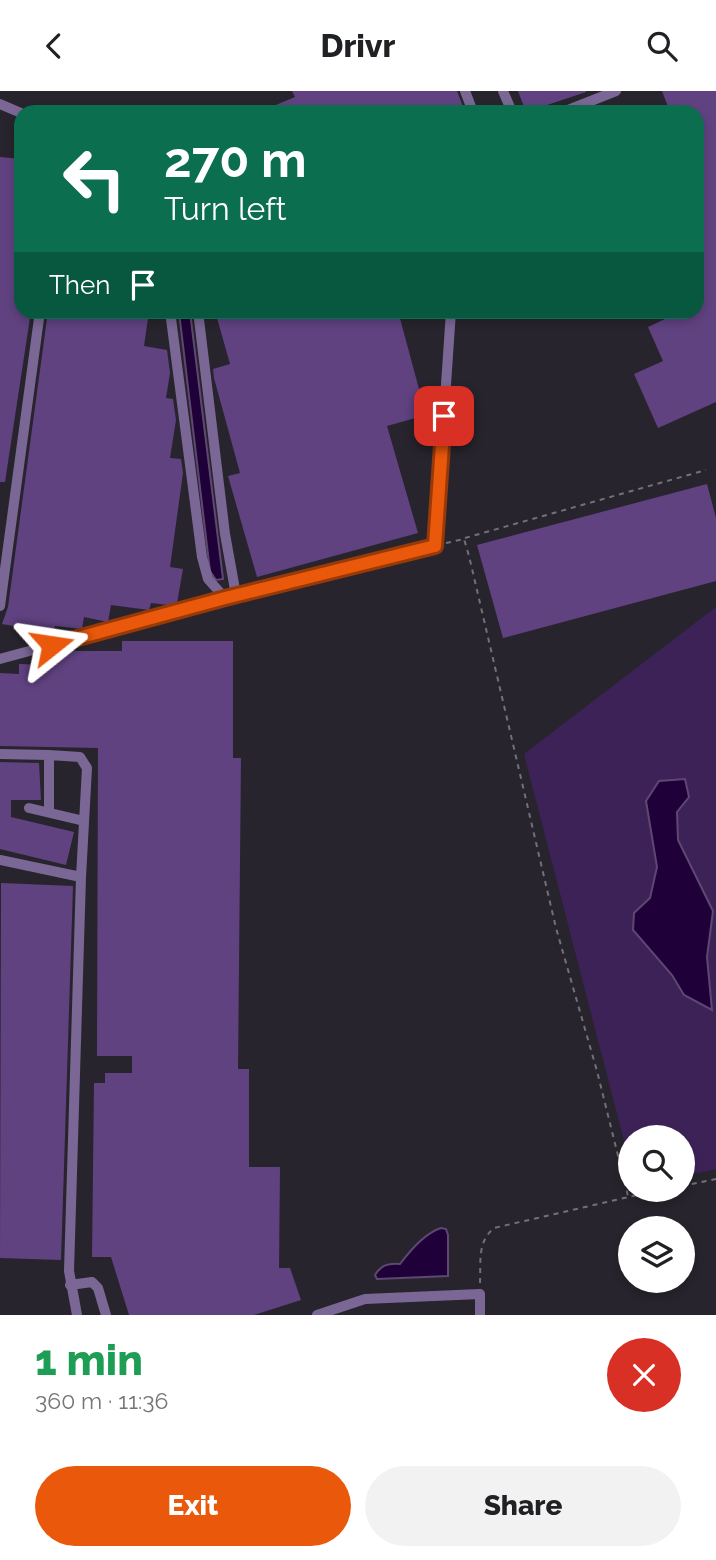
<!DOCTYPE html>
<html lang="en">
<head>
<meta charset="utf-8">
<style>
	:root { --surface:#fff; --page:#f2f2f2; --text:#202124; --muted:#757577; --accent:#ea580c }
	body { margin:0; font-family:Raleway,sans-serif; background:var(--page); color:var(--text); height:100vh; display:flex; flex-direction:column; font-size:26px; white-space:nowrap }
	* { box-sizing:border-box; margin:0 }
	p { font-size:23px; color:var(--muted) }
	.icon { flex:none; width:38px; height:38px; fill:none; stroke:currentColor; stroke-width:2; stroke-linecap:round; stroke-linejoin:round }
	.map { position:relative; height:1224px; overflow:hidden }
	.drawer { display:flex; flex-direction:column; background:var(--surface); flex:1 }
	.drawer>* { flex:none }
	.top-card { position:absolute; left:14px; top:14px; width:690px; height:214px; border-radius:21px; box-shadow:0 4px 10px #0003; background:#0b6e4f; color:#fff; overflow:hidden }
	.buttons { position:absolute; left:618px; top:1034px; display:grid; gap:14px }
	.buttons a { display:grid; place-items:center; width:77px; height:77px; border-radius:50%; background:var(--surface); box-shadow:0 4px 10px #0003; font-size:35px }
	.pin { position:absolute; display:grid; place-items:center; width:60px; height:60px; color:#fff; margin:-30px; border-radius:14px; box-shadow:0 4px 10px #0006 }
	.me { position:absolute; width:77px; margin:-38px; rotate:75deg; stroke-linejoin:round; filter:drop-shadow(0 0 5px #0008) }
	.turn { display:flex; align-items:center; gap:24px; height:147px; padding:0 35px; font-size:32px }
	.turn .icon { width:91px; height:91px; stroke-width:2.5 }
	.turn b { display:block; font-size:49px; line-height:60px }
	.then { display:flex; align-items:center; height:66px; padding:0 35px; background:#0003; gap:14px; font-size:26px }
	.round { display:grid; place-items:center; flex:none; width:74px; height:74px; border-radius:37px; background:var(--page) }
	.head { display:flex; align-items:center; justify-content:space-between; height:119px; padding:0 35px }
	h1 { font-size:42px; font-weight:800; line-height:52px; color:#1e9e55 }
	.action { display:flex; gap:14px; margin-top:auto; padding:14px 35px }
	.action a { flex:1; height:80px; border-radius:42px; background:var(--accent); color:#fff; font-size:28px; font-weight:800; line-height:80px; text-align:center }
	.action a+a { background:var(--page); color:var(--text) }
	header { display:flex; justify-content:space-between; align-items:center; height:91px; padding:0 35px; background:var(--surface); font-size:32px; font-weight:800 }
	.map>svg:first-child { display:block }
	.green { fill:#3d2258 }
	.water { fill:#200039; stroke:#5e4771; stroke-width:2 }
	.building { fill:#604281 }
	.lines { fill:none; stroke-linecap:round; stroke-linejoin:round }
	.path { stroke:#737078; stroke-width:2; stroke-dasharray:5 5; stroke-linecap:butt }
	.minor { stroke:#7b6795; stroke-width:10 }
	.route-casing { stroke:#983908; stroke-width:18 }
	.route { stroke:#ea580c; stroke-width:12 }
</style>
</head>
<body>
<header><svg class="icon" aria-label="back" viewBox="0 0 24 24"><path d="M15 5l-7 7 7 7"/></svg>Drivr<svg class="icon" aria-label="search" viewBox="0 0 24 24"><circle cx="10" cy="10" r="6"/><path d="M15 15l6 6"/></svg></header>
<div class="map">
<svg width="716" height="1224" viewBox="0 0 716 1224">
	<rect width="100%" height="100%" fill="#28242d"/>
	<path class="green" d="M 716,516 L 716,1078 L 683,1085 L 682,1046 L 630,1046 L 630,1073 L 524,663 Z"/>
	<path class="water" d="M 179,221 L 190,221 L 223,488 L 216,489 L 210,480 Z
		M 685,688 L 689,706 L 677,721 L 678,749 L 713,820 L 707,866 L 712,919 L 684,904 L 672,884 L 633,839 L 634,822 L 650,807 L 657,776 L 646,710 L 659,690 Z
		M 441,1137 L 446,1138 L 448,1144 L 448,1185 L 377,1188 L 375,1184 C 381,1174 388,1172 400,1173 C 409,1161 425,1142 441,1137 Z"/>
	<path class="building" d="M 292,0 L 457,0 L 465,21 L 259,21 L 295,6 Z
		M 518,0 L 586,0 L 586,1 L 526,21 Z
		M 662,0 L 716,0 L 716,311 L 658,337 L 634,283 L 663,270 L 648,236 L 682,220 L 696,220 L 696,21 L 670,21 Z
		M 0,66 L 21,68 L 21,220 L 31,220 L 5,391 L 0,391 Z
		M 48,220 L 149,220 L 144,255 L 167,259 L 170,282 L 166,307 L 173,308 L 176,329 L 170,367 L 181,368 L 183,382 L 170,476 L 183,478 L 177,512 L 168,514 L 151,512 L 149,519 L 111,514 L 108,531 L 84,526 L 82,538 L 55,535 L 53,542 L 2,533 L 8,516 Z
		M 215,220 L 398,220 L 426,324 L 387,335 L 418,442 L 257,486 L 228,385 L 240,382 L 214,287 L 213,278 L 230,273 Z
		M 707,393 L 716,427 L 716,490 L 503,547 L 477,454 Z
		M 122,550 L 233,550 L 233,667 L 241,667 L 238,978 L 249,978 L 249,1076 L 280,1076 L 279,1177 L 290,1177 L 301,1209 L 254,1224 L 129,1224 L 111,1166 L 92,1166 L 94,992 L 105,992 L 105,982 L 132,982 L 132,965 L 97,965 L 98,657 L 0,655 L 0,582 L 19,583 L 19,573 L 48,574 L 47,563 L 61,560 L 122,560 Z
		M 0,671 L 39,672 L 41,709 L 11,709 L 11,726 L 74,741 L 66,774 L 0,758 Z
		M 1,792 L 73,795 L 61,1169 L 0,1167 Z"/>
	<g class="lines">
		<path class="path" d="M 465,447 L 706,379
			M 446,452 L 464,448 L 469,465 L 556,837 L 597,980 L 628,1105
			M 682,1095 L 716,1088
			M 480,1192 C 481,1171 477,1151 494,1137 L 659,1099"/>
		<path class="minor" d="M 465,0 L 473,21
			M 503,0 L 512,21
			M 0,13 L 21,22
			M 563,21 L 616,0
			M 170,220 L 202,466 L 208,488 L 225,507
			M 198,220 L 225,443 L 236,504
			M 0,515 L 40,220
			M 0,568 L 225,507 L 435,455 L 451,220
			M 0,663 L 49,664
			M 29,717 L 84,730
			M 49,720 L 49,664 L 80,666 L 87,677 L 81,786 L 69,1180 L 77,1224
			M 0,769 L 81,786
			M 70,1194 L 92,1191 L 98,1197 L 106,1224
			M 317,1224 L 365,1208 L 480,1203 L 480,1224"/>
	</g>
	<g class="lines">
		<g class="route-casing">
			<path id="route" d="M 52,554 L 225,507 L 435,455 L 444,325"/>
		</g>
		<use href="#route" class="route"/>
	</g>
</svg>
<div class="buttons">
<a><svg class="icon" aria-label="search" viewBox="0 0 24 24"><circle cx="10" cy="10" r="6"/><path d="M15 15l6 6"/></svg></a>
<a><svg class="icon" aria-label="layers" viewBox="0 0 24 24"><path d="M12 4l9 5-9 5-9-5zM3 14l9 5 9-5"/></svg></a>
</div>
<div class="pin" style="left:444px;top:325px;background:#d93025"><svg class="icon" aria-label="arrive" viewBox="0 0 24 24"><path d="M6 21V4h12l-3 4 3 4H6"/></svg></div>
<svg class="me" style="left:52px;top:554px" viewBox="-20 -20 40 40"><path d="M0-17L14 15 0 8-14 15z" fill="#ea580c" stroke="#fff" stroke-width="4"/></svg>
<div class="top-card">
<div class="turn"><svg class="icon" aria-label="left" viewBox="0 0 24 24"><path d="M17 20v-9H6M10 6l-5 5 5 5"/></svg><div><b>270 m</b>Turn left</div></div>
<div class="then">Then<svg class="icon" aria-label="arrive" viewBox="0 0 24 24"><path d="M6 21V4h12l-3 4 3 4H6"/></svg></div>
</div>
</div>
<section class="drawer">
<div class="head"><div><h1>1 min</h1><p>360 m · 11:36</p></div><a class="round" style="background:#d93025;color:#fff"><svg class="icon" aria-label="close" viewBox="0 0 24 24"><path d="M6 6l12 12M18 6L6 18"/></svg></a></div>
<div class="action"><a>Exit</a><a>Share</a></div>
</section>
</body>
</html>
